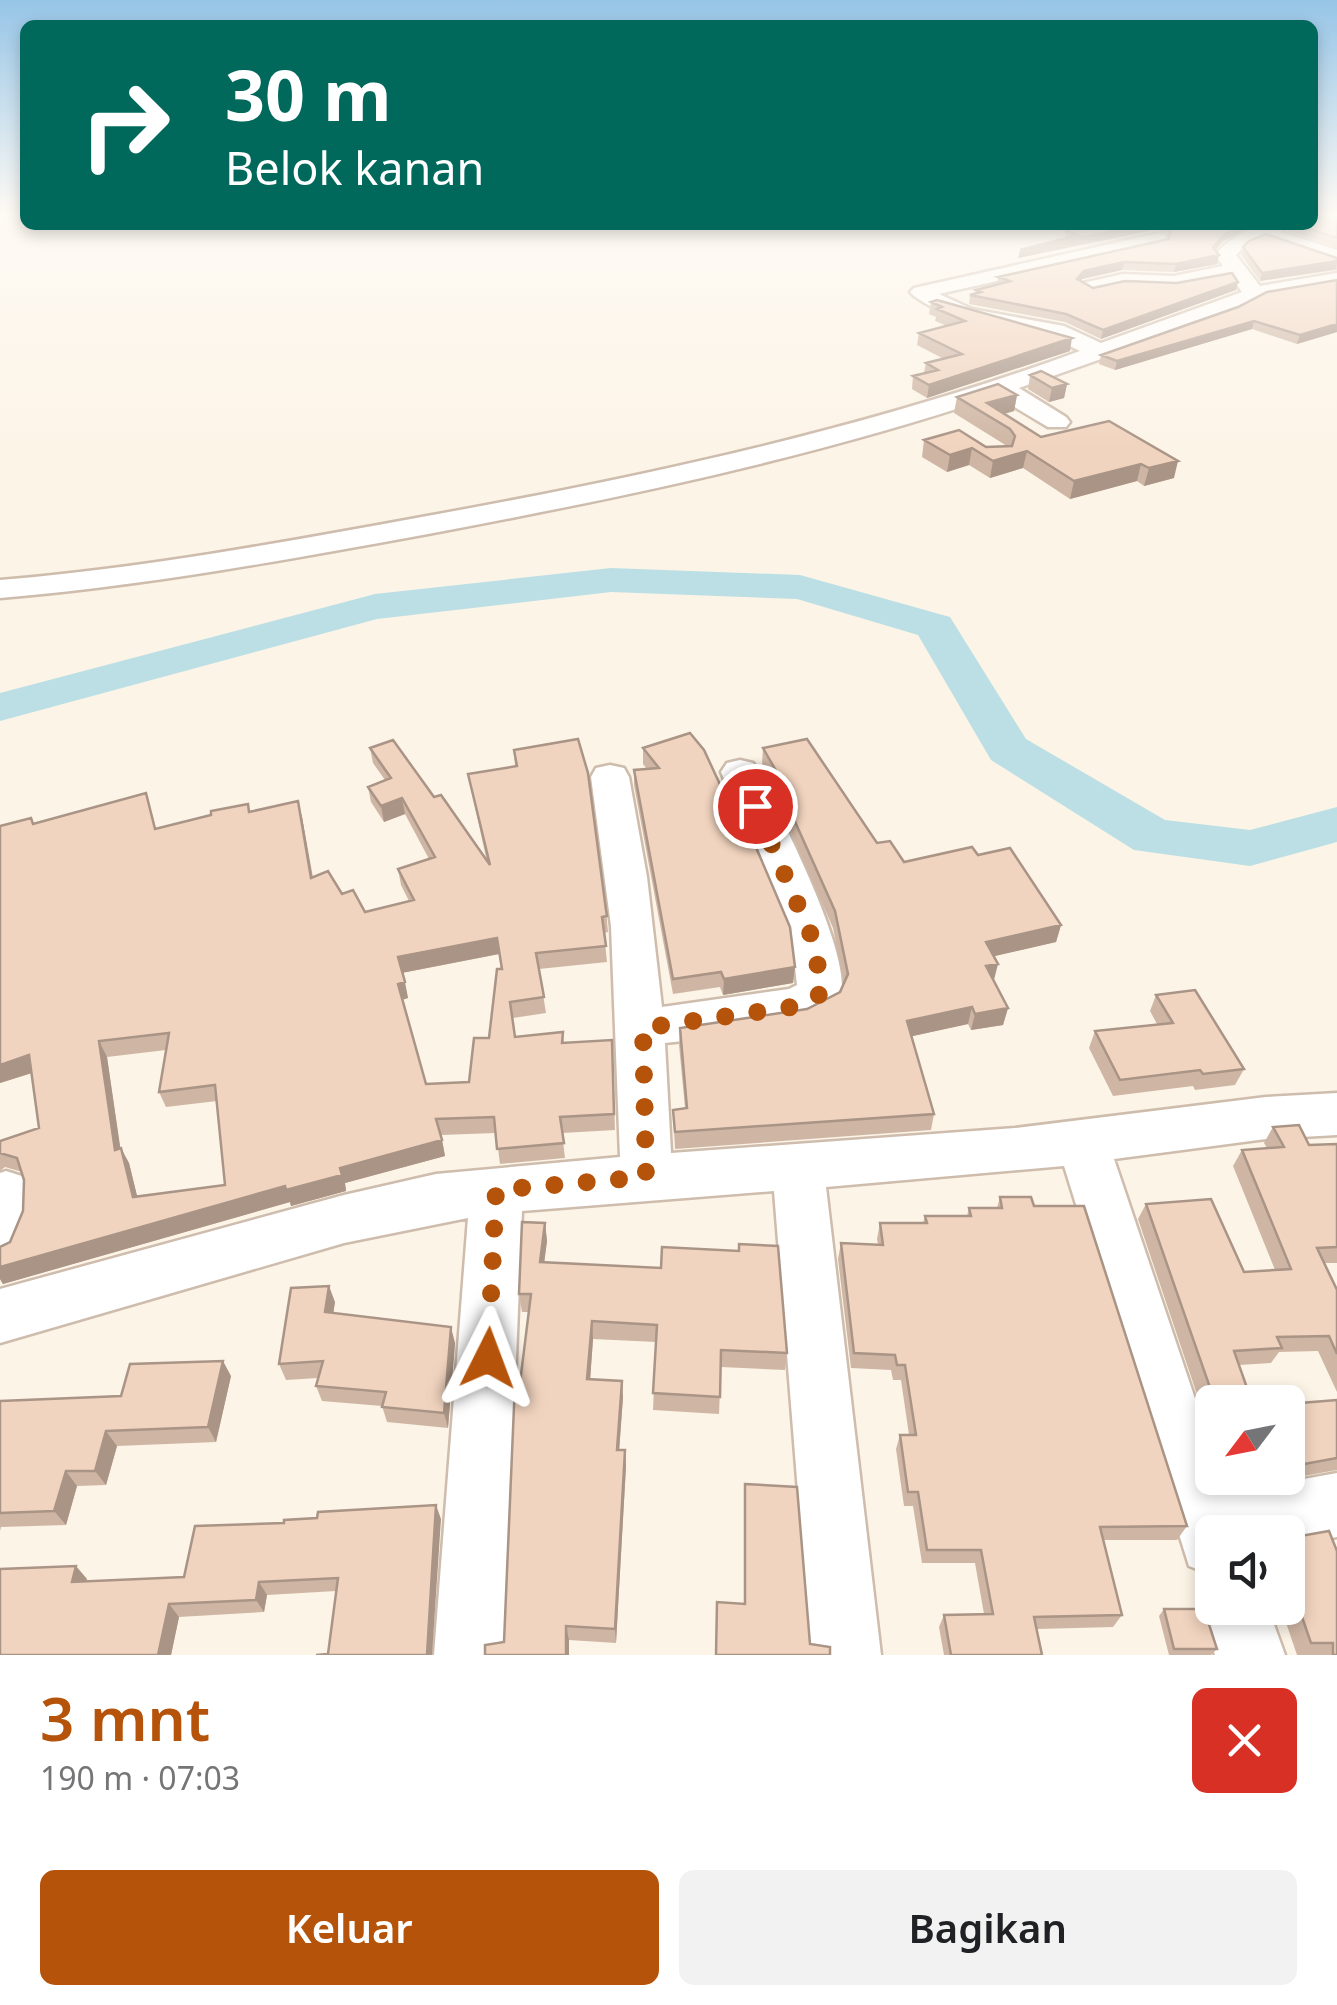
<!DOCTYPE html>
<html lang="id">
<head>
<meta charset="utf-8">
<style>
	:root { --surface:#fff; --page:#f2f2f2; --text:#202124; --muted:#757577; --accent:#b45309 }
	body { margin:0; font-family:"Noto Sans",sans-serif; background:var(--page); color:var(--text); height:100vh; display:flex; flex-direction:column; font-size:38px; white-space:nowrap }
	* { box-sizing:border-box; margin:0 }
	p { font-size:32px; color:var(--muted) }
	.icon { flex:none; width:55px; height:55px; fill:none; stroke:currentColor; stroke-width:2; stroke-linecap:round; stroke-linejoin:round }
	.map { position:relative; height:1655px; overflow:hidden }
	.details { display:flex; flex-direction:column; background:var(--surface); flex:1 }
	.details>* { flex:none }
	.banner { position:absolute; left:20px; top:20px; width:1298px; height:210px; border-radius:15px; box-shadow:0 5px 15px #0003; background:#00695c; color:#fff; overflow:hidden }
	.needle { width:65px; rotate:238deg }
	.buttons { position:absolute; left:1195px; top:1385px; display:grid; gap:20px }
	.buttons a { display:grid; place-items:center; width:110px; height:110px; border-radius:15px; background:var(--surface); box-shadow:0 5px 15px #0003; font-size:50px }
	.pin { position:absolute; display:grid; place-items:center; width:85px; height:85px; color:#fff; margin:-42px; border:5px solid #fff; border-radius:50%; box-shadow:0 2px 10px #0007 }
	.me { position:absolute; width:110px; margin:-55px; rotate:3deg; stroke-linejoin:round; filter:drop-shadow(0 0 8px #0008) }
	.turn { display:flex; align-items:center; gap:35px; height:210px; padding:0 40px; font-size:45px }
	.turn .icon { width:130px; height:130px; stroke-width:2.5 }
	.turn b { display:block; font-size:70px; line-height:85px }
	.round { display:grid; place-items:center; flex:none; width:105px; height:105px; border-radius:15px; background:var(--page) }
	.summary { display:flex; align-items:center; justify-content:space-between; height:170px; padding:0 40px }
	h1 { font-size:60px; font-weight:600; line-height:75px; color:var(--accent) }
	.action { display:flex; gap:20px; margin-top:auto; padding:20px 40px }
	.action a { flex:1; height:115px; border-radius:15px; background:var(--accent); color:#fff; font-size:40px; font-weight:600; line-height:115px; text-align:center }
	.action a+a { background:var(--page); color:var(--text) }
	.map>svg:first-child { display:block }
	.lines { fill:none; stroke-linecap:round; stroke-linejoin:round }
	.river { fill:#bcdfe5; fill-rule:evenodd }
	.minor-casing { stroke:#cebcad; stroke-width:5 }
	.minor { fill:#fff; fill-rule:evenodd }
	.wall { fill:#cfb6a4; fill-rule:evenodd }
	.shaded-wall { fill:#a99486 }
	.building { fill:#f1d4bf; stroke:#a99486; stroke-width:2.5; fill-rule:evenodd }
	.route { stroke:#b45309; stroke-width:18; stroke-dasharray:0 32.4 }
</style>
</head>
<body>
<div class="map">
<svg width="1337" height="1655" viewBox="0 0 1337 1655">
	<rect width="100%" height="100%" fill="#fcf4e7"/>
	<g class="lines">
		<path class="river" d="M 611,568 L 800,575 L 950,617 L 1026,739 L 1165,820 L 1250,830 L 1337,807 L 1337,842 L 1250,866 L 1134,850 L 991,760 L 918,635 L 797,599 L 611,592 L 377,619 L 0,721 L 0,693 L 375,594 Z"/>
		<g class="minor-casing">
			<path id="minor" d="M 1264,225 L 1290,225 L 1281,232 L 1337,250 L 1337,263 L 1264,238 L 1245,246 L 1236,255 L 1260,286 L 1337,273 L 1337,285 L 1263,296 L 1260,302 L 1234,312 L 1019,388 L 1066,417 L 1070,422 L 1066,427 L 1048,427 L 996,396 C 812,458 619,498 428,534 C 286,560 144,586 0,598 L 0,580 C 144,568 285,542 427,516 C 648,476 869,428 1080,351 C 1027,323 964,332 914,296 L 910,292 L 914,288 L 1159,233 L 1166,235 L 1166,243 L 939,294 L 972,309 L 1064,326 L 1101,343 L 1242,292 L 1231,277 L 1174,288 L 1123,286 L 1090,293 L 1079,287 L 1083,283 L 1123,274 L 1174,276 L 1223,266 L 1215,255 C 1229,238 1244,233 1264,225 Z
				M 740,760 L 753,763 L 759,772 C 776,809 866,977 836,1006 C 809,1032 704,1038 665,1043 L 671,1153 L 1015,1128 L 1266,1097 L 1337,1093 L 1337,1135 L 1266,1139 L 1114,1159 L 1212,1449 L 1212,1478 L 1222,1478 L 1228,1493 L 1337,1473 L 1337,1537 L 1288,1546 L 1288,1532 L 1212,1532 L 1212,1575 L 1189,1566 L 1064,1166 L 826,1187 L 881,1655 L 811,1655 L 774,1191 L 522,1211 L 504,1655 L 434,1655 L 468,1218 L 344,1243 L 0,1343 L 0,1289 L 344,1195 L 436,1174 L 620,1157 L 611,926 L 591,777 L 596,768 L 610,765 L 624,768 L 629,777 L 647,877 L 662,1007 L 789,989 L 797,985 L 792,942 L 721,772 L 727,763 Z
				M 6,1171 L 25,1177 C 36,1202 30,1230 19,1254 L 0,1262 L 0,1173 Z
				M 1212,1583 L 1212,1608 L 1268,1608 L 1285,1655 L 1215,1655 L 1200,1608 Z"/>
		</g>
		<use href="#minor" class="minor"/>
	</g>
	<path class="wall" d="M 1337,215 L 1337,247 L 1289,231 L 1291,225 L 1312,225 Z
		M 1080,225 L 1256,225 L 1223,241 L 1216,250 L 1217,264 L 1174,272 L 1122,270 L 1082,279 L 1081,281 L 1093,288 L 1238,282 L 1236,290 L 1101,339 L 1065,322 L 969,304 L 970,295 L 975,294 L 976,290 L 997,285 L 998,277 L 1168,239 L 1169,233 L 1158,229 L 1018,258 L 1065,238 L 1066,230 L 1080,227 Z
		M 1243,247 L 1337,258 L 1337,270 L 1260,281 L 1241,255 Z
		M 1337,280 L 1337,332 L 1297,344 L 1252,329 L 1115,370 L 1099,364 L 1101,355 Z
		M 931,302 L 1070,351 L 927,398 L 912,389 L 913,376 L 924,373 L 926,363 L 944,359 L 917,345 L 919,333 L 947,326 L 935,321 L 936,317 L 929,314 Z
		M 1030,375 L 1067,384 L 1064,398 L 1049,402 L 1028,389 Z
		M 1017,395 L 1014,411 L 1005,414 L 1041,437 L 1109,421 L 1174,478 L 1144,486 L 1137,481 L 1070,499 L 1023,468 L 990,478 L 969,465 L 947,472 L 922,457 L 924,440 L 986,447 L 1007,446 L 954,413 L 957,397 Z
		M 690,733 L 795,967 L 793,983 L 723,995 L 720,987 L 673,994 L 634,785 L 634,770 L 647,769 L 643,764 L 643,748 Z
		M 370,748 L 434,797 L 487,862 L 468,774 L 515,766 L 514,750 L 606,910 L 608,932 L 604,933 L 607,962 L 539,969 L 546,1013 L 513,1018 L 515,1037 L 563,1032 L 564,1043 L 612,1040 L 615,1130 L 562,1133 L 565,1158 L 500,1164 L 496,1133 L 441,1135 L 445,1156 L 345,1183 L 346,1191 L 291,1206 L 290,1202 L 3,1284 L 0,1279 L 0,1247 L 10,1242 L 23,1211 L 24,1180 L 22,1172 L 5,1167 L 0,1171 L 0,1141 L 39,1128 L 32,1073 L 0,1083 L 0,826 L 31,818 L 34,824 L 146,793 L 156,828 L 251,812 L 302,817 L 313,877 L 342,894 L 365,912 L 409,901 L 401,885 L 398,869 L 429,859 L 405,814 L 384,822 L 371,802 L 368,787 L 385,780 L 373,763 ZM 499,954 L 501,969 L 489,1038 L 469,1082 L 426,1084 L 403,999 L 408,998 L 402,973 ZM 166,1050 L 159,1092 L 166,1107 L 217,1101 L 225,1185 L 137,1196 L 129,1163 L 120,1148 L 107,1057 Z
		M 763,748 L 877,843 L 904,862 L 978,855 L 1061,925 L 1056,942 L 994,956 L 994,980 L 1008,1008 L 1003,1025 L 971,1030 L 968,1024 L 912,1036 L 934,1114 L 931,1130 L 675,1149 L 673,1110 L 685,1108 L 679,1045 L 680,1028 L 807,1009 L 840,992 L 844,983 L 833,928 L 774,794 L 774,786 L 762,764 Z
		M 1156,995 L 1244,1069 L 1235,1085 L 1195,1090 L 1193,1086 L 1113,1096 L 1089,1048 L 1095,1031 L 1157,1024 L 1150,1011 Z
		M 1273,1127 L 1309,1145 L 1337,1144 L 1337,1263 L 1324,1263 L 1337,1290 L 1337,1392 L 1318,1351 L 1279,1352 L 1271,1363 L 1239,1365 L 1252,1402 L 1212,1402 L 1212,1439 L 1138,1219 L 1146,1204 L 1244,1272 L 1275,1270 L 1233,1166 L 1242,1150 L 1267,1148 L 1264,1143 Z
		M 1000,1197 L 1034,1206 L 1187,1526 L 1177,1540 L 1103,1540 L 1122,1615 L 1113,1627 L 1037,1629 L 1043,1655 L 944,1655 L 939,1627 L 944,1615 L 984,1614 L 975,1563 L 922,1563 L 913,1506 L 904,1506 L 896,1449 L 900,1435 L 909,1435 L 901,1380 L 893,1380 L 891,1370 L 851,1368 L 838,1259 L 841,1243 L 878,1245 L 877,1239 L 880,1223 L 923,1223 L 925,1216 L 967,1216 L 969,1208 L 997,1208 Z
		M 545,1223 L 547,1241 L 544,1262 L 787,1353 L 785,1370 L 721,1367 L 719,1414 L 653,1410 L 656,1342 L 593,1339 L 590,1379 L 623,1397 L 619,1450 L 625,1450 L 626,1466 L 616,1643 L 569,1640 L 504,1642 L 520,1383 L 529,1312 L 522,1312 L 519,1294 Z
		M 335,1302 L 333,1313 L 455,1343 L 448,1428 L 387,1422 L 382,1406 L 322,1401 L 316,1386 L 318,1378 L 286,1380 L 279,1364 Z
		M 231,1376 L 216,1442 L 117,1446 L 106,1485 L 77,1486 L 66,1525 L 1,1527 L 0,1531 L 0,1401 L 121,1396 Z
		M 1337,1400 L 1337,1470 L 1230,1489 L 1225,1478 L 1288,1478 L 1288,1404 Z
		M 745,1484 L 810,1644 L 830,1655 L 715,1655 L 717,1602 L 744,1604 L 744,1498 Z
		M 441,1519 L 328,1654 L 336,1591 L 267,1595 L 264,1612 L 179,1617 L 171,1655 L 0,1655 L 87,1579 L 87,1581 L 184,1577 Z
		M 1251,1522 L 1297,1532 L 1301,1536 L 1337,1655 L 1297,1655 L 1281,1608 L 1288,1608 L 1288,1532 L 1242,1532 Z
		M 1164,1609 L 1217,1649 L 1211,1655 L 1169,1655 L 1159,1616 Z"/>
	<path class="shaded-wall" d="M 1143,225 L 1159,225 L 1158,229 L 1018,258 L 1020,250 Z
		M 1243,225 L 1256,225 L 1223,241 L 1211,255 L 1213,247 L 1225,234 Z
		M 1219,255 L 1217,264 L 1174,272 L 1176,264 Z
		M 1337,261 L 1336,269 L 1260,281 L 1262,273 Z
		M 1124,262 L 1122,270 L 1082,279 L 1075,288 L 1077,279 L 1084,271 Z
		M 1238,282 L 1236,290 L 1101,339 L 1103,330 Z
		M 1254,321 L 1252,329 L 1115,370 L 1117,361 Z
		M 1337,324 L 1337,332 L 1297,344 L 1300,335 Z
		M 1072,338 L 1070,351 L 927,398 L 929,385 Z
		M 1067,384 L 1064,398 L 1049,402 L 1052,388 Z
		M 1017,395 L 1014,411 L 991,417 L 987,403 Z
		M 972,448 L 969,465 L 947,472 L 950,455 Z
		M 1027,451 L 1023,468 L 990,478 L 993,461 Z
		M 1178,461 L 1174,478 L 1144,486 L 1149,468 Z
		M 1141,464 L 1137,481 L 1070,499 L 1074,481 Z
		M 402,798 L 405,814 L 384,822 L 381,806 Z
		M 298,801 L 302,817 L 315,893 L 311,878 Z
		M 1061,925 L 1056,942 L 982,959 L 986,942 Z
		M 497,938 L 499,954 L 401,973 L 398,957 Z
		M 998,964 L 994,980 L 986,966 Z
		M 795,967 L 793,983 L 723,995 L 724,979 Z
		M 405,982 L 408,998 L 402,1000 L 398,984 Z
		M 972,1007 L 968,1024 L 904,1038 L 907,1021 Z
		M 1008,1008 L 1003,1025 L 971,1030 L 975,1014 Z
		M 99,1041 L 107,1057 L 123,1166 L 115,1150 Z
		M 29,1055 L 38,1071 L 0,1083 L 0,1065 Z
		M 442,1140 L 445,1156 L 345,1183 L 346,1191 L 291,1206 L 290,1202 L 3,1284 L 0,1279 L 0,1261 Z
		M 121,1148 L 129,1163 L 141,1212 L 133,1197 Z
		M 545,1223 L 547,1241 L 542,1280 L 540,1262 Z
		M 329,1286 L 335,1302 L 331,1328 L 325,1312 Z
		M 592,1321 L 593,1339 L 589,1396 L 587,1379 Z
		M 451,1327 L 455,1343 L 448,1428 L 444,1413 Z
		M 223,1361 L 231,1376 L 216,1442 L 208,1427 Z
		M 622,1381 L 623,1397 L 618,1466 L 617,1450 Z
		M 106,1431 L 117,1446 L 106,1485 L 95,1471 Z
		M 625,1450 L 626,1466 L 616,1643 L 615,1629 Z
		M 66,1471 L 77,1486 L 66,1525 L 54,1511 Z
		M 436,1505 L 441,1519 L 432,1655 L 427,1655 Z
		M 76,1566 L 87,1579 L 83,1595 L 72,1582 Z
		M 259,1582 L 267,1595 L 264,1612 L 256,1600 Z
		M 169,1604 L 179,1617 L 171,1655 L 158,1655 Z
		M 566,1626 L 569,1640 L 569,1655 L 566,1655 Z"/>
	<path class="building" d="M 1312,215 L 1337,215 L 1337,238 L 1298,225 L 1312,225 Z
		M 1081,225 L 1143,225 L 1020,250 L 1078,235 L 1066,230 L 1084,226 Z
		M 1171,225 L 1243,225 L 1225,234 L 1213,247 L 1219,255 L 1176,264 L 1124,262 L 1084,271 L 1077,279 L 1093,288 L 1125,281 L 1177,283 L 1232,273 L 1238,282 L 1103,330 L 1066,314 L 970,295 L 981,292 L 976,290 L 1010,281 L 998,277 L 1169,239 Z
		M 1266,234 L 1337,258 L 1337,261 L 1262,273 L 1243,247 L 1249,241 Z
		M 1337,280 L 1337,324 L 1300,335 L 1254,321 L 1117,361 L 1101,355 L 1238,307 L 1267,292 Z
		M 937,300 L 1072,338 L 929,385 L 913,376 L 938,370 L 926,363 L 962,354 L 919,333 L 965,321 L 937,309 L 942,307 L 931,302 Z
		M 1041,371 L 1067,384 L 1052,388 L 1030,375 Z
		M 998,384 L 1017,395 L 987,403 L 1041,437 L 1109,421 L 1178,461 L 1149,468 L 1141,464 L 1074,481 L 1027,451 L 993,461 L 972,448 L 950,455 L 924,440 L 959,430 L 986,447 L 1012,446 L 1015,436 L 1010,429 L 957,397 Z
		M 690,733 L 704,750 L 724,793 L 732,791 L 790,927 L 795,967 L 724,979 L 721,972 L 673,979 L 634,770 L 659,768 L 643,748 Z
		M 578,739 L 588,773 L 606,910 L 607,916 L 602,917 L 606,946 L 536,953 L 544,997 L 510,1002 L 515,1037 L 563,1032 L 562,1043 L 612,1040 L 614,1114 L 560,1117 L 564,1143 L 497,1149 L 494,1117 L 436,1119 L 442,1140 L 340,1168 L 342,1175 L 286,1190 L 285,1186 L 0,1267 L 0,1247 L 10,1242 L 23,1211 L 24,1180 L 17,1158 L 0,1153 L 0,1141 L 39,1128 L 29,1055 L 0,1065 L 0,826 L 31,818 L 33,824 L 146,793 L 155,829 L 211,815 L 211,811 L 248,804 L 249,812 L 298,801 L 311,878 L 328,871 L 342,894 L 353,890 L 365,912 L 414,900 L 398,869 L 435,857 L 402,798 L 381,806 L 368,787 L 391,778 L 370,748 L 393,740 L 434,797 L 441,795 L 490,865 L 468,774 L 517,766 L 514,750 ZM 497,938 L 502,969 L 497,969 L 489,1038 L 474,1038 L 469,1082 L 426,1084 L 398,984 L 405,982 L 398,957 ZM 169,1033 L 159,1092 L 215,1085 L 225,1185 L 133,1197 L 121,1148 L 115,1150 L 99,1041 Z
		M 807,739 L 877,843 L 890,841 L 904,862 L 972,847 L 978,855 L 1010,848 L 1061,925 L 986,942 L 998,964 L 986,966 L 1008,1008 L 975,1014 L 972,1007 L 907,1021 L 934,1114 L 675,1132 L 673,1110 L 687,1108 L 680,1028 L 807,1009 L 840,992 L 848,974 L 835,911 L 775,777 L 779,776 L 763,748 Z
		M 1195,990 L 1244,1069 L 1203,1074 L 1200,1070 L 1120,1080 L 1095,1031 L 1173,1023 L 1156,995 Z
		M 1299,1125 L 1309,1145 L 1337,1144 L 1337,1247 L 1317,1248 L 1337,1290 L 1337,1354 L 1329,1336 L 1277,1337 L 1282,1348 L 1234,1351 L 1252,1402 L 1215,1402 L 1146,1204 L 1211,1199 L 1244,1272 L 1291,1269 L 1242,1150 L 1284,1147 L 1273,1127 Z
		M 1000,1197 L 1031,1197 L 1034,1206 L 1084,1206 L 1187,1526 L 1100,1527 L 1122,1615 L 1034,1617 L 1042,1655 L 951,1655 L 944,1615 L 993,1614 L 981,1550 L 927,1550 L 918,1492 L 908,1492 L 900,1435 L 916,1435 L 905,1365 L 897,1365 L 895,1355 L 854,1353 L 841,1243 L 883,1245 L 880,1223 L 927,1223 L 925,1216 L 971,1216 L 969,1208 L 1002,1208 Z
		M 522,1222 L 545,1223 L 540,1262 L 661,1268 L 662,1247 L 739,1251 L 739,1244 L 778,1246 L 787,1353 L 721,1350 L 720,1397 L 653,1393 L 657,1325 L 592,1321 L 587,1379 L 622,1381 L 617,1450 L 625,1450 L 615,1629 L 566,1626 L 566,1655 L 485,1655 L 485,1645 L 504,1642 L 515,1383 L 520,1383 L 531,1294 L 519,1294 Z
		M 329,1286 L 325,1312 L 451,1327 L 444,1413 L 382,1407 L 386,1392 L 316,1386 L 323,1361 L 279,1364 L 291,1288 Z
		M 223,1361 L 208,1427 L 106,1431 L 95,1471 L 66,1471 L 54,1511 L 0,1513 L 0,1401 L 121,1396 L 130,1364 Z
		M 1337,1400 L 1337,1458 L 1288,1467 L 1288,1404 Z
		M 745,1484 L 797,1487 L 810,1644 L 830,1647 L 830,1655 L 716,1655 L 717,1602 L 745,1604 Z
		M 436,1505 L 427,1655 L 316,1655 L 328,1654 L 338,1578 L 259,1582 L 256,1600 L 169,1604 L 158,1655 L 0,1655 L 0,1569 L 76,1566 L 72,1582 L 184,1577 L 195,1526 L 284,1523 L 284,1520 L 317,1518 L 318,1512 Z
		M 1251,1522 L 1297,1522 L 1297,1532 L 1301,1536 L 1329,1531 L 1337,1551 L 1337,1655 L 1333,1655 L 1333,1643 L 1311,1643 L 1291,1585 L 1288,1585 L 1288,1532 L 1254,1532 Z
		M 1164,1609 L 1204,1609 L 1217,1649 L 1174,1649 Z"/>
	<linearGradient id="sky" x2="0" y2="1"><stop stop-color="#96c5e7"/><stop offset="0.48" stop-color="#fefaf4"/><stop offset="1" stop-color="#fefaf4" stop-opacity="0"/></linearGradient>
	<rect width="1337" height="447" fill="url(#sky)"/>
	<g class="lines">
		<path class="route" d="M 488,1358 L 496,1190 L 646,1177 L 643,1028 L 799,1006 L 822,993 L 814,942 L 755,806"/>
	</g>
</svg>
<div class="buttons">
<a><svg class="needle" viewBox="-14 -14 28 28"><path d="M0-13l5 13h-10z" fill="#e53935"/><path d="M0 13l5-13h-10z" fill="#757577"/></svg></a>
<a><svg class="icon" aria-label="sound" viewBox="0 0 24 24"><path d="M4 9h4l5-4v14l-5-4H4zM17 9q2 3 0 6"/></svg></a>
</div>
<div class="pin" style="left:755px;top:806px;background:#d93025"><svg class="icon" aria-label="arrive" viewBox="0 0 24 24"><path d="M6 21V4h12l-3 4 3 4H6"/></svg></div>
<svg class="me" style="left:488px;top:1358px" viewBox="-20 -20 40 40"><path d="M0-17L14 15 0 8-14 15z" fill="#b45309" stroke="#fff" stroke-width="4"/></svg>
<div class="banner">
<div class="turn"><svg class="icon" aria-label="right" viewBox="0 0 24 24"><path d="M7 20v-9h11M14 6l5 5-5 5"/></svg><div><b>30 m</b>Belok kanan</div></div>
</div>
</div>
<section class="details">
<div class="summary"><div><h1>3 mnt</h1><p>190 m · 07:03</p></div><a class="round" style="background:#d93025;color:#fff"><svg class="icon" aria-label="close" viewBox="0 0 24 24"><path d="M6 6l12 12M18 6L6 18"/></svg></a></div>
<div class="action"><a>Keluar</a><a>Bagikan</a></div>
</section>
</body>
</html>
